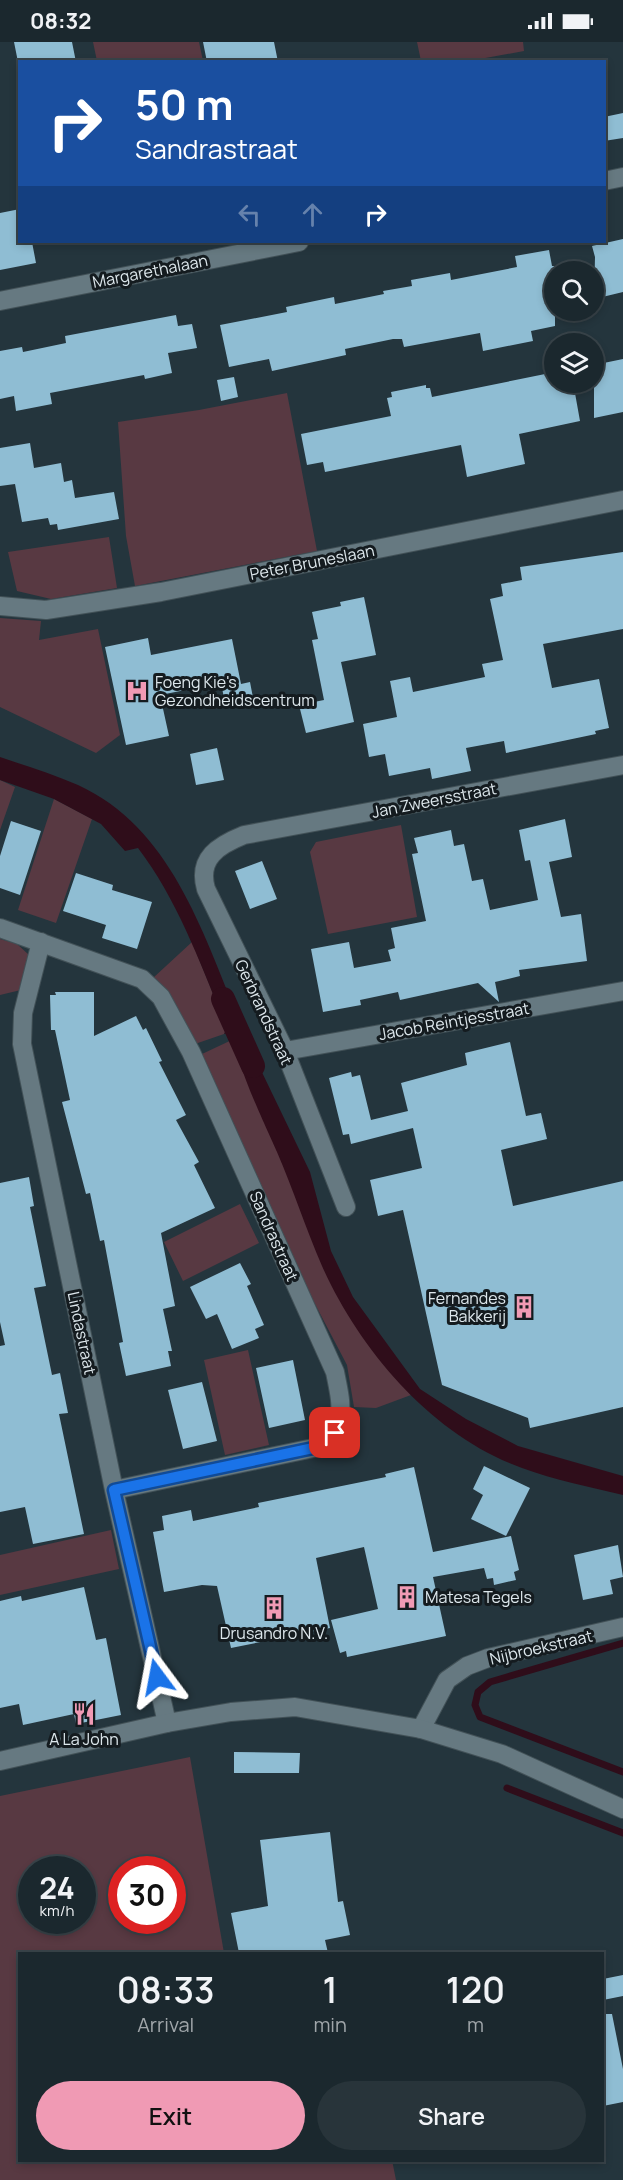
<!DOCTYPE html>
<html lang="en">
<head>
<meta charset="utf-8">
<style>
	:root { --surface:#1b282e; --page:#28343a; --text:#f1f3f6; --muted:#a0a6aa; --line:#39444a; --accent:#f09ab4 }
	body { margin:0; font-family:Manrope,sans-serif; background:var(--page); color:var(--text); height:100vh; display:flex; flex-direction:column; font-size:22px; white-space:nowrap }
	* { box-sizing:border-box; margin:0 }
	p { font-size:20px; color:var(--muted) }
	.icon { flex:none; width:33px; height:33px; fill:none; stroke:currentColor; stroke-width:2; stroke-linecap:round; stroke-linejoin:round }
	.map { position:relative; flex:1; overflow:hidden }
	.panel { position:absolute; left:18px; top:1910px; width:586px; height:210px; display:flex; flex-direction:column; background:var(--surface); border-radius:0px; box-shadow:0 3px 9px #0003,0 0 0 2px var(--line) }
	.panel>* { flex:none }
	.top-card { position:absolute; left:18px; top:18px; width:588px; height:183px; border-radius:0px; box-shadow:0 3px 9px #0003,0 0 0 2px var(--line); background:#1a4fa0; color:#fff; overflow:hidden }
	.tools { position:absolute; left:544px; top:219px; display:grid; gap:12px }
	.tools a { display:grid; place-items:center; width:60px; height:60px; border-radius:50%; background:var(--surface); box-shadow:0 3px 9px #0003,0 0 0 2px var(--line); font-size:30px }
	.speed { position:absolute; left:18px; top:1814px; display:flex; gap:12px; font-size:30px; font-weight:700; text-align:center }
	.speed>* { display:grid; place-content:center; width:78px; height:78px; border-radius:50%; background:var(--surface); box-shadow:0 3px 9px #0003,0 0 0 2px var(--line); line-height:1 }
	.speed small { font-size:15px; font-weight:400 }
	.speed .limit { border:9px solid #d22; background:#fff; color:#111 }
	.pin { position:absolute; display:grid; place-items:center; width:51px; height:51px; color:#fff; margin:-26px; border-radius:12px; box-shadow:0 3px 9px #0006 }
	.me { position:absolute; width:66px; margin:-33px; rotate:347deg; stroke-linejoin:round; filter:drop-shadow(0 0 4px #0008) }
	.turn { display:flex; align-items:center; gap:21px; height:126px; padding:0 18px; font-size:27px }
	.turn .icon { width:78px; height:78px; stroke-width:2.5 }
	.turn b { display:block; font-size:42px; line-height:51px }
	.lanes { display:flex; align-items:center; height:57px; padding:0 18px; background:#0003; justify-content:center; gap:30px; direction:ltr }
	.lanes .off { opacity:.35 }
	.eta { display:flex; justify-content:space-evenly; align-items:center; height:102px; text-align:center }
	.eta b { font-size:36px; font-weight:600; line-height:42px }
	.primary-button { display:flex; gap:12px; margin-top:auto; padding:12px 18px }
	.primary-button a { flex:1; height:69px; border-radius:36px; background:var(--accent); color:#111; font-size:24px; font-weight:600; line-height:69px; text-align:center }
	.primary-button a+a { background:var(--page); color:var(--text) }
	.status { display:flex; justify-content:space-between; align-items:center; height:42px; padding:0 30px; background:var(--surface); direction:ltr }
	.status svg { height:16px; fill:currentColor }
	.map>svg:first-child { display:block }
	.green { fill:#583942; fill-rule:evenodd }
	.water { fill:#2f0d1a }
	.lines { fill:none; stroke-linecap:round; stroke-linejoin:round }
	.stream { stroke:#2f0d1a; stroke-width:7 }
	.canal { stroke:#2f0d1a; stroke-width:24 }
	.building { fill:#8fbdd3 }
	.street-casing { stroke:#425157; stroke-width:20 }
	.secondary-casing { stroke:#425157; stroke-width:20 }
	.street { stroke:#667981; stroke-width:18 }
	.secondary { stroke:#667981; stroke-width:18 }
	.route-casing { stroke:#114b97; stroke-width:15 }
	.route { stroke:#1a73e8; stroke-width:10 }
	.labels { text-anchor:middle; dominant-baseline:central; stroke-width:6; stroke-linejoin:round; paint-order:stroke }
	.street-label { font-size:16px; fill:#dde7ec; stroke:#141b1f }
	.poi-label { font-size:16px; fill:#dde7ec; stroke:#141b1f; text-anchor:start }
</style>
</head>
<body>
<div class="status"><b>08:32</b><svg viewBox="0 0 49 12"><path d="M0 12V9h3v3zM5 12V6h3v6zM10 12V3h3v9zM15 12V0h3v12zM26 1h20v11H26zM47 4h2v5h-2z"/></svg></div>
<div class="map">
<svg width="623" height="2138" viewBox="0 0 623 2138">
	<rect width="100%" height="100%" fill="#24353d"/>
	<path class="green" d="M 93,0 L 199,0 L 203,19 L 97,19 Z
		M 417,0 L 523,0 L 524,9 L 469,19 L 421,19 Z
		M 287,351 L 317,509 L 135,544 L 126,494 L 118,380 L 199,368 Z
		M 109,495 L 117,546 L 51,557 L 17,549 L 8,510 Z
		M 0,576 L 41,579 L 39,598 L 98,587 L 120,693 L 96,711 L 0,665 Z
		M 0,738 L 15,745 L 0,788 Z
		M 54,757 L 92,777 L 56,881 L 18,868 Z
		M 401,783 L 417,875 L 328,892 L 310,810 L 316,800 Z
		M 0,897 L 17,902 L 29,913 L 25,947 L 0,953 Z
		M 192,900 L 227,986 L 224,992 L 195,1002 L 153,936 Z
		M 236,996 L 235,1008 L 294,1149 L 370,1304 L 411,1353 L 376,1366 L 354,1365 L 347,1323 L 294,1222 L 202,1012 Z
		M 240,1162 L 259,1201 L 183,1239 L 164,1200 Z
		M 248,1308 L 269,1403 L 225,1413 L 204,1318 Z
		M 111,1488 L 119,1527 L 0,1553 L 0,1513 Z
		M 190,1715 L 224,1911 L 20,1911 L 20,2118 L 392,2118 L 396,2138 L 0,2138 L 0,1754 ZM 32,1827 L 82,1827 L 82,1878 L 32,1878 ZM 122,1827 L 172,1827 L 172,1878 L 122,1878 Z"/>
	<path class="water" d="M 0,715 C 26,724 53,732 78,743 C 172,786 203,892 240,980 L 245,979 L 246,984 L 224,992 L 227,986 C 201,924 179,860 138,806 L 125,809 L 101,782 L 54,757 L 0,738 Z
		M 244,993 L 310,1130 L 331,1209 L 353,1255 L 420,1347 L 466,1377 L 518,1404 L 623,1434 L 623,1453 C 589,1445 555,1438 522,1426 C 433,1394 360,1309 322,1224 C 306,1187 293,1147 277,1110 C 268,1089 231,1013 236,996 Z"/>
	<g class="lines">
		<path class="stream" d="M 623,1601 L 490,1640 L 478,1650 L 475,1663 L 480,1675 L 623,1730
			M 507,1746 L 623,1791"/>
		<path class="canal" d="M 223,957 L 253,1024"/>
	</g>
	<path class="building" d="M 14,0 L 72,0 L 76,20 L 18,20 Z
		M 203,0 L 274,0 L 278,20 L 207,20 Z
		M 623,71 L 623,96 L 604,99 L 604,75 Z
		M 20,167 L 20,200 L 32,200 L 36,221 L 0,228 L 0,171 Z
		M 623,197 L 623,250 L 594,257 L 595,215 L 592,204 Z
		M 549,208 L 552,224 L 555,224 L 555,284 L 531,289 L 533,299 L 483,309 L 480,291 L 404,305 L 402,297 L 393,297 L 345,307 L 346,313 L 272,329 L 269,317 L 229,325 L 220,283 L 287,270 L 286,265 L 334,255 L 335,262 L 384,252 L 383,249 L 412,244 L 411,238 L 450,231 L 451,238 L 517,225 L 515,214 Z
		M 176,273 L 178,284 L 192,282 L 197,306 L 168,311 L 172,331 L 145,337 L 144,333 L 50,351 L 52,362 L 16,369 L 14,354 L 0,357 L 0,309 L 22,305 L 23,310 L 66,301 L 65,294 Z
		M 623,317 L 623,370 L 594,376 L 594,323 Z
		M 555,330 L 555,340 L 573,340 L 580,379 L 519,392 L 525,422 L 467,435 L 461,403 L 325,430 L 323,420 L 307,423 L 301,392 L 391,374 L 387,356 L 392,355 L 391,350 L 426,343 L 426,346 L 430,346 L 432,355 Z
		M 234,335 L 238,355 L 221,359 L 217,338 Z
		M 30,401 L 34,426 L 61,421 L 64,440 L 72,438 L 75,456 L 114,450 L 119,477 L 58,488 L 57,482 L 50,483 L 48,476 L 22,480 L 15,442 L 0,444 L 0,406 Z
		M 623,510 L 623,587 L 543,602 L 552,646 L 599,637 L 609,686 L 595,689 L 596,692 L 506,711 L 504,699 L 466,706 L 471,729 L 432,737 L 430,726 L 389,734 L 385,712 L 369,715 L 363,682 L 397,675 L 390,639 L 410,635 L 413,650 L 485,635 L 482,622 L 503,618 L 490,557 L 503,554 L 501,542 L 522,538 L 520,525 Z
		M 364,555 L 376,613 L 341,620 L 354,680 L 306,691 L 299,663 L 324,658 L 312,598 L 318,597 L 312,570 L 341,564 L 340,560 Z
		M 148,596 L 151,613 L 232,597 L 241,642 L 250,640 L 254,661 L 226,666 L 221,641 L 160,653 L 169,694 L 126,703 L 105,605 Z
		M 217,706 L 224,738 L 196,743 L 190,712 Z
		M 565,777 L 572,815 L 549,820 L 561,875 L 581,872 L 587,919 L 519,928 L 520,934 L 495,940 L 499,960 L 478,941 L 400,958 L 398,950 L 360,958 L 361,963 L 323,970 L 311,907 L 349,900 L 354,926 L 391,919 L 388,908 L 395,906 L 391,886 L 426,879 L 412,812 L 418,811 L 414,796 L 451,788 L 454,804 L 464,802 L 472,839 L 483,837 L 490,868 L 538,858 L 530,818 L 525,819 L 519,788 Z
		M 11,779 L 41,789 L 20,853 L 0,846 L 0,814 Z
		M 262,819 L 277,857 L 250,867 L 235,829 Z
		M 76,831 L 113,843 L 112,848 L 152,860 L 137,907 L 102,896 L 106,883 L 63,869 Z
		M 55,950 L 94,950 L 94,994 L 136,974 L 143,988 L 146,986 L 162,1019 L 159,1020 L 186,1073 L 176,1078 L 199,1120 L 194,1123 L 215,1166 L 161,1191 L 175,1264 L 163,1267 L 172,1309 L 168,1309 L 171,1324 L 126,1334 L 119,1301 L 123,1300 L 104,1198 L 100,1199 L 90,1151 L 86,1152 L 62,1060 L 70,1058 L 55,988 L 51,988 L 50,953 L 56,953 Z
		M 510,1000 L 526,1074 L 541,1071 L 547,1097 L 501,1108 L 513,1164 L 623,1139 L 623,1365 L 530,1386 L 528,1376 L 442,1343 L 403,1168 L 378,1174 L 370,1138 L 422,1126 L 413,1086 L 351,1102 L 349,1092 L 343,1093 L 329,1036 L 351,1030 L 352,1035 L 360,1033 L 371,1078 L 408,1069 L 401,1041 L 467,1023 L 465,1011 Z
		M 29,1135 L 34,1164 L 30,1165 L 46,1244 L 34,1246 L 52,1333 L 60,1331 L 68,1371 L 59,1372 L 84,1492 L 33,1502 L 25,1465 L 0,1470 L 0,1304 L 5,1303 L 0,1280 L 0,1141 Z
		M 240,1221 L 251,1242 L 247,1244 L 264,1283 L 255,1287 L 259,1296 L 232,1307 L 217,1272 L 206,1277 L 190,1245 Z
		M 293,1318 L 305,1378 L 269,1386 L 256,1326 Z
		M 202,1340 L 217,1399 L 183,1407 L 168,1348 Z
		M 484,1424 L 530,1446 L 506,1494 L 471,1477 L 483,1453 L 473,1447 Z
		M 414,1425 L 433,1510 L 511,1494 L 519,1528 L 514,1530 L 516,1538 L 494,1543 L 493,1536 L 487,1537 L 484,1526 L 433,1535 L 446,1594 L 347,1615 L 346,1609 L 340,1611 L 331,1578 L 378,1567 L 364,1505 L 316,1516 L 330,1586 L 231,1606 L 217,1544 L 202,1543 L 164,1550 L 153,1490 L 164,1488 L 162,1474 L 191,1468 L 193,1479 L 259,1465 L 258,1461 L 386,1435 L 385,1432 Z
		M 618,1503 L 623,1535 L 610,1538 L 613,1552 L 583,1558 L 574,1513 Z
		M 84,1545 L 96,1598 L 106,1596 L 121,1673 L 76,1682 L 74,1672 L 23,1683 L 19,1662 L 0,1666 L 0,1559 L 21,1554 L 22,1559 Z
		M 234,1710 L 300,1711 L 299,1731 L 234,1731 Z
		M 330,1790 L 338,1860 L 343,1859 L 350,1893 L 325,1898 L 328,1911 L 239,1911 L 231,1871 L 268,1864 L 260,1798 Z
		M 623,1933 L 623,1954 L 603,1958 L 603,1937 Z
		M 603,1972 L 612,1972 L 623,2027 L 623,2060 L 603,2064 Z"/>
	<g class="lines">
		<g class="street-casing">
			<path id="street" d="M 604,139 L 623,135
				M 0,259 L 299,200
				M 0,564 L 46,568 L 161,550 L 623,458
				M 0,886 L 142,937 L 161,955 L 191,1010 L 335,1330 C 342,1365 347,1380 318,1405 L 114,1448
				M 41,900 L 23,971 L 22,1002 L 114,1448 L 167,1681
				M 285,1009 L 623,949
				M 346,1165 L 285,1009 L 206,847 C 197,816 219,803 244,793 L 623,723
				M 421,1687 L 447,1638 L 467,1624 L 488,1616 L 623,1585"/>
		</g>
		<g class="secondary-casing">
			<path id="secondary" d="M 0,1719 L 167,1681 L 231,1670 L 295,1665 L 421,1687 L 502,1712 L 623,1767"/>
		</g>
		<use href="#street" class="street"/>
		<use href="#secondary" class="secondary"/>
	</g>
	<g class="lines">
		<g class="route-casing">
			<path id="route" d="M 157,1635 L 114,1448 L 318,1405 L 335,1391"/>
		</g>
		<use href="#route" class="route"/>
	</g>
	<defs>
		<g id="hospital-bare" transform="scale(1.8)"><path d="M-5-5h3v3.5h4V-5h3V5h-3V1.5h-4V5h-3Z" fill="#f09ab4" stroke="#141b1f" stroke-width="2.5" paint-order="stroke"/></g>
		<g id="building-bare" transform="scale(1.8)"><path d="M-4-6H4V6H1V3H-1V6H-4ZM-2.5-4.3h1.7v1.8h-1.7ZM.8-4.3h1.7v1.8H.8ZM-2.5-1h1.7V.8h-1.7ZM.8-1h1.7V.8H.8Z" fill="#f09ab4" stroke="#141b1f" stroke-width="2.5" paint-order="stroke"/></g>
		<g id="restaurant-bare" transform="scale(1.8)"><path d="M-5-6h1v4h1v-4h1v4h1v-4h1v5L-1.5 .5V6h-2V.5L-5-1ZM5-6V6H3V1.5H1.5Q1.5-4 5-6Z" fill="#f09ab4" stroke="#141b1f" stroke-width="2.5" paint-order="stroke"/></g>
	</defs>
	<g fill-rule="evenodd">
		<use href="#hospital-bare" x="137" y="649"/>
		<use href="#building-bare" x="524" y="1265"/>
		<use href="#building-bare" x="407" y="1555"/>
		<use href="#building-bare" x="274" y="1566"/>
		<use href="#restaurant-bare" x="84" y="1672"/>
	</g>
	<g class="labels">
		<g class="street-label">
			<text transform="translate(150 229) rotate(-11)">Margarethalaan</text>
			<text transform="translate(312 520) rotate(-11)">Peter Bruneslaan</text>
			<text transform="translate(434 758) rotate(-11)">Jan Zweersstraat</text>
			<text transform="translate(264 970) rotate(65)">Gerbrandstraat</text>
			<text transform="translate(454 979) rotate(-10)">Jacob Reintjesstraat</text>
			<text transform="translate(274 1194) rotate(66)">Sandrastraat</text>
			<text transform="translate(82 1291) rotate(78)">Lindastraat</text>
			<text transform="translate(541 1605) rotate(-13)">Nijbroekstraat</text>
		</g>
		<g class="poi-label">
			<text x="155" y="640">Foeng Kie's<tspan x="155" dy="18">Gezondheidscentrum</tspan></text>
			<text x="506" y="1256" text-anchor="end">Fernandes<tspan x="506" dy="18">Bakkerij</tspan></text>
			<text x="425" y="1555">Matesa Tegels</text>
			<text x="274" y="1591" text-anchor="middle">Drusandro N.V.</text>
			<text x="84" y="1697" text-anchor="middle">A La John</text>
		</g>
	</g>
</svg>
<div class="tools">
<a><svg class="icon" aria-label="search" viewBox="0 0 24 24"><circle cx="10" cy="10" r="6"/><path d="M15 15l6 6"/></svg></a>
<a><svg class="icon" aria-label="layers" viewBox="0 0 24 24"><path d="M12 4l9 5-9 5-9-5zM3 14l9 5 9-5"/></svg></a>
</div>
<div class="speed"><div>24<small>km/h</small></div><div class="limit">30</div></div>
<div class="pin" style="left:335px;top:1391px;background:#d93025"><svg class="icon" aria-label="arrive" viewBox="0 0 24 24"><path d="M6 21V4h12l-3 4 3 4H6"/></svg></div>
<svg class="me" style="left:157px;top:1635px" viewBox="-20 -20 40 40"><path d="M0-17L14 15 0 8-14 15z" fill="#1a73e8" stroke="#fff" stroke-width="4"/></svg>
<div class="top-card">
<div class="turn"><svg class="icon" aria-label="right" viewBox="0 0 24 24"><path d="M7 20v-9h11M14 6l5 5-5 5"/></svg><div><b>50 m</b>Sandrastraat</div></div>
<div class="lanes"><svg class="icon off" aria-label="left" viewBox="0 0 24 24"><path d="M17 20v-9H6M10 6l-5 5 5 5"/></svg><svg class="icon off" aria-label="ahead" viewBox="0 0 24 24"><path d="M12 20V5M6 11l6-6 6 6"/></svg><svg class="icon" aria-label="right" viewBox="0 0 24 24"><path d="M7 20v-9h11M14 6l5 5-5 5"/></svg></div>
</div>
<section class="panel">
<div class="eta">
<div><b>08:33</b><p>Arrival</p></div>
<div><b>1</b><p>min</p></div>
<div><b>120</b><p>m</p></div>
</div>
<div class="primary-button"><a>Exit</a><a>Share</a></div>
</section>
</div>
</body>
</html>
